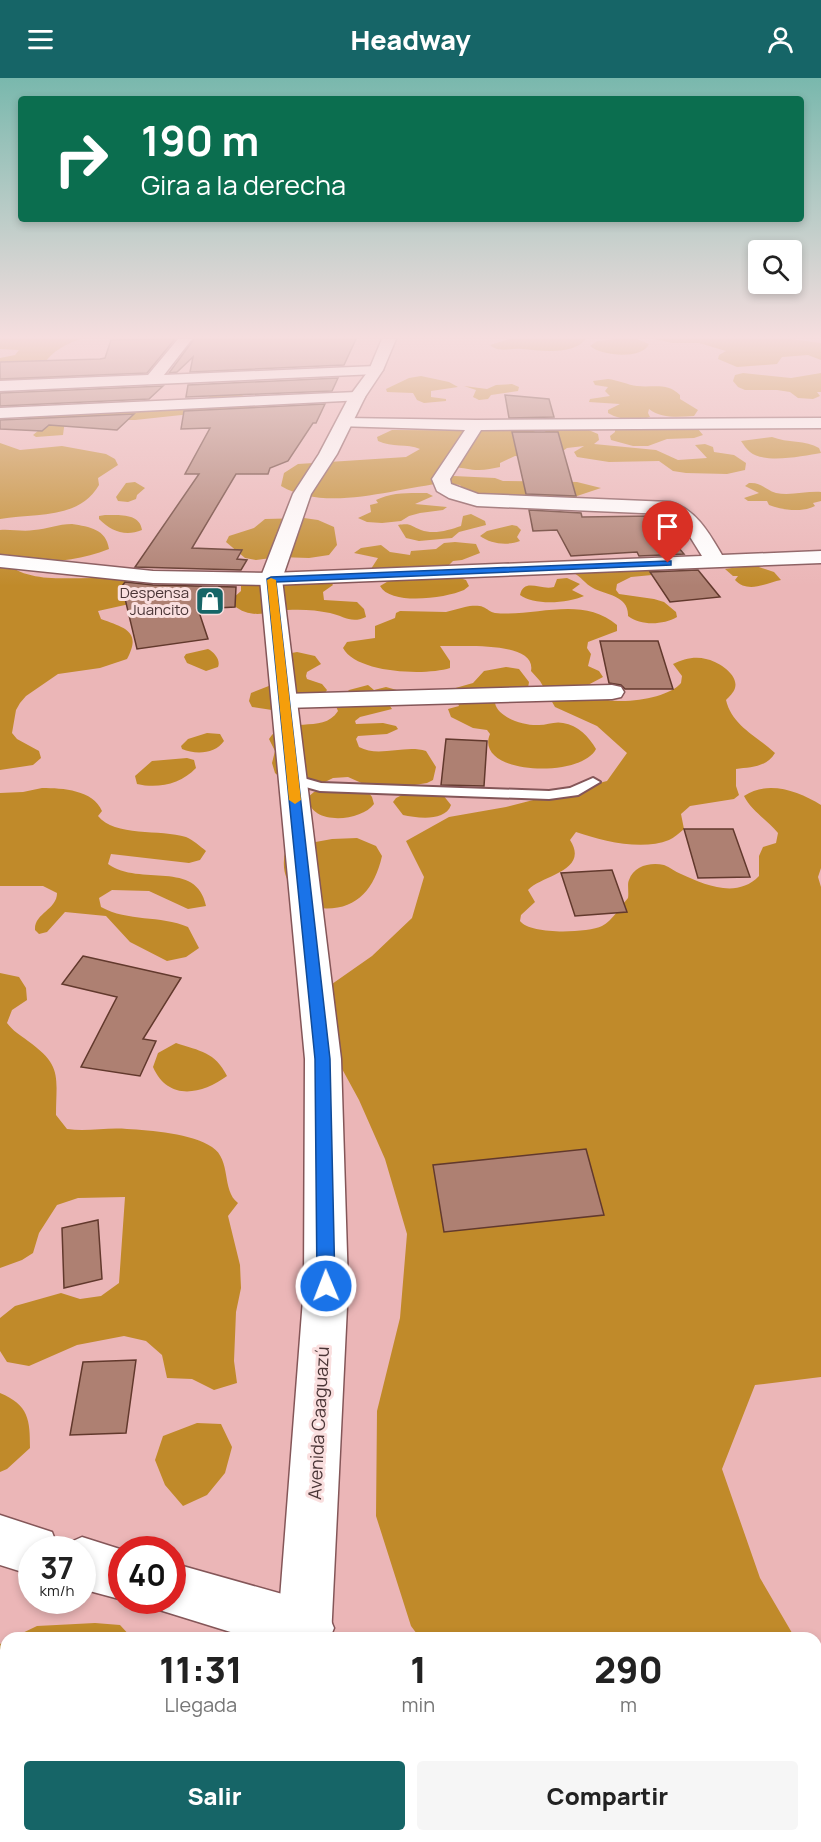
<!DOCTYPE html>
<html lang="es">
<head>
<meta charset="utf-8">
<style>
	:root { --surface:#fff; --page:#f6f6f6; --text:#222; --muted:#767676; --accent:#166567 }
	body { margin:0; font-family:Manrope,sans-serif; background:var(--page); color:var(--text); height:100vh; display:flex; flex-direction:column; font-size:22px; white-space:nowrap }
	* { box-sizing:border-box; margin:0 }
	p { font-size:20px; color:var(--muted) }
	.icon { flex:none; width:33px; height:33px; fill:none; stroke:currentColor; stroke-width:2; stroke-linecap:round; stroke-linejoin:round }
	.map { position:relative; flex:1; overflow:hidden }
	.panel { position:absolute; left:0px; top:1554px; width:822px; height:210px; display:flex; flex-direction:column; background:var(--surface); border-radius:18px 18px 0 0; box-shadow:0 3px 9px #0003 }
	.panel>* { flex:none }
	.banner { position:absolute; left:18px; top:18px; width:786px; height:126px; border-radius:6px; box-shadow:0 3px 9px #0003; background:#0b6e4f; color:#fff; overflow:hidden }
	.buttons { position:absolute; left:748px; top:162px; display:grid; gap:12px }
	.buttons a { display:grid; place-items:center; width:54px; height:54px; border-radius:6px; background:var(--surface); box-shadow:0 3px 9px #0003; font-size:30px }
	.speed { position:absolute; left:18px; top:1458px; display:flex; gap:12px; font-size:30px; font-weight:700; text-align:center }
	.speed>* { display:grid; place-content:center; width:78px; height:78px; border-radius:50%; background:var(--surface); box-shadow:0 3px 9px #0003; line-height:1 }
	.speed small { font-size:15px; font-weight:400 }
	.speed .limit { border:9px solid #d22; background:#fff; color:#111 }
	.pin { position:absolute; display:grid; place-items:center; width:51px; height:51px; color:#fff; margin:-62px -26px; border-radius:50% 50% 50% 0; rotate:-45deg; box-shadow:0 0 6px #0007 }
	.pin .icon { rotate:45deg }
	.me { position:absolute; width:66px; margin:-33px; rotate:359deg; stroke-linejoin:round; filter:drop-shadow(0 0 4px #0008) }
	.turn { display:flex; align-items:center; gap:21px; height:126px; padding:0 24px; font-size:27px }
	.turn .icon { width:78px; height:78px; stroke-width:2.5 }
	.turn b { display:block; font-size:42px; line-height:51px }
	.eta { display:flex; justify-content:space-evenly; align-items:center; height:102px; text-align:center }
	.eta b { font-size:36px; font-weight:800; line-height:42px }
	.action { display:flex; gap:12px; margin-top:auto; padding:12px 24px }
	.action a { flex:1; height:69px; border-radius:6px; background:var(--accent); color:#fff; font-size:24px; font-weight:800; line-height:69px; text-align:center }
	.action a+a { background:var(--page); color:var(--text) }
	header { display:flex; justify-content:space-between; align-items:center; height:78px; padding:0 24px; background:var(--accent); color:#fff; font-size:27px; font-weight:800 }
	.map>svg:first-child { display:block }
	.forest { fill:#c08a2a }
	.building { fill:#ae8072; stroke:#62392d; stroke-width:1.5 }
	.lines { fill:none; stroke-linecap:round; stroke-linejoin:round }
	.service-casing { stroke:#845658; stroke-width:4 }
	.minor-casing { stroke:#845658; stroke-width:3 }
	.tertiary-casing { stroke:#845658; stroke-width:3 }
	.service { fill:#fff; fill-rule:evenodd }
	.minor { fill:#fff; fill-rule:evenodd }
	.tertiary { fill:#fff; fill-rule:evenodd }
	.route { fill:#1a73e8; stroke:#114b97; stroke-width:1.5 }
	.slow { fill:#f59e0b }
	.labels { text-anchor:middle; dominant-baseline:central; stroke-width:6; stroke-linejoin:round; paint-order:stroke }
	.far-poi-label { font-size:15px; fill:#4a3536; stroke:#fadfdf; text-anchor:end }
	.street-label { font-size:18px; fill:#4a3536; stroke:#fadfdf }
</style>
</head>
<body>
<header><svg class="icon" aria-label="menu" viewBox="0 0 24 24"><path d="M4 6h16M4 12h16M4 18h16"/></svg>Headway<svg class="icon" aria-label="person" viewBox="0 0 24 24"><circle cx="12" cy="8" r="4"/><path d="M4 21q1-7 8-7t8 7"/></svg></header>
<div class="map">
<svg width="821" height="1764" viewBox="0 0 821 1764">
	<rect width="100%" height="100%" fill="#ebb6b7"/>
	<path class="forest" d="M 0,261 L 81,261 C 69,264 51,274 45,285 L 91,294 L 81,298 L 0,303 L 0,280 L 15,277 L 19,272 L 0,271 Z
		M 509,261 L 585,261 L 585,262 C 570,278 541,272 521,271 C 511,270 498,275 490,267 Z
		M 616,261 L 637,261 L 649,266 C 642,282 601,278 590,268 L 597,263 Z
		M 654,261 L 790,261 L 821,265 L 821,282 L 808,277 L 782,279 L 777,286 L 737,289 L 718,281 L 719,277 L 726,273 L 699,265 L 673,265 Z
		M 743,295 L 791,300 L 821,295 L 821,314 L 817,314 L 820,318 L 813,321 L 798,320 L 790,314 L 777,312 L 745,312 L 738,309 L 733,303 L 735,297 Z
		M 421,298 L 449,304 L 458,309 L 431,313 L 431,319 L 446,321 L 446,323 L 424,325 L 417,322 L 413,315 L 387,314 L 386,311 L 409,300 Z
		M 608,301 C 618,302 628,307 637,308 C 653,310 667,304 680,317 L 680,321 L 698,332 L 694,338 C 679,339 662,341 649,331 L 648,335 L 650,339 C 637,344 620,342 608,335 L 608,332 L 620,326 L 589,324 L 590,321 L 610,318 L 605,313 L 608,309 L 595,307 L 593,303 Z
		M 512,306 L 519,309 L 518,313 L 491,317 L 488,321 L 479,322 L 473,319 L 476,312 L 464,308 L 487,311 L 496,307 Z
		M 240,316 L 260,327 L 257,329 L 135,342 L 65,342 L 63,357 L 36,359 L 33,357 L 45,347 L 45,341 L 23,339 L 203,324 L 210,318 Z
		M 548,350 L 584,350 L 598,356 L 599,362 L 594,366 L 656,372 L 678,382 L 707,380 L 695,367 L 705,366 L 713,369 L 714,374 L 734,377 L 746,385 L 745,392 L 727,396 L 686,395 L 673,393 L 659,383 L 609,384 L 577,379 L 574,374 L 584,368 L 567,370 L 560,375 L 533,379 L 515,378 L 500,385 L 500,389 C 493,390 486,392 479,392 C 467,392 461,388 448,390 L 449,395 L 454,398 L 495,400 L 503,403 L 577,404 L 601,410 L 571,420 L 501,422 L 464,413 L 460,407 L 445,405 C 394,410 327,435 281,408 L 284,395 L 298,386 L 406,379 L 420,371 C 407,365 392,370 378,363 L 377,359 L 392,352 L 533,353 L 548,359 L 545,353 Z
		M 615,351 L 698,351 L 703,357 L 694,360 L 667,361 L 648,368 L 633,368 L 611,362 L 610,358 L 615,354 Z
		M 772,359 C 787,365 806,362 819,370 L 821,375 C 804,378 764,386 750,374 C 746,371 744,367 741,363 Z
		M 0,365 L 20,372 L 62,368 L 106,376 L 115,381 L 118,387 L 98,400 L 99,407 C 79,442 35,435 0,441 Z
		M 135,404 L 145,410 L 137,417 L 136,421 L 128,424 L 118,423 L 116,419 L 126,405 Z
		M 749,405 C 762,404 765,412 776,415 C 790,418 807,413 821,414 L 821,423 L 813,425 L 815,428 C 802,435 782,432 769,427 L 767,423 L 748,423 L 744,420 L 759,415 L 745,408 Z
		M 427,415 L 433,418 L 415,426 L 447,429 L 443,432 L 420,435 L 409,438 L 401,443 L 382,445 L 367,444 L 358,440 L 371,434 L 370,427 L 378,425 L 376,422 C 392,414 410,415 427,415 Z
		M 471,436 L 485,443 L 486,447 L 459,454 L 452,460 L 419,463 L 406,460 L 398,447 C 412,445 410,448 421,452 C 434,457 449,452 461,448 L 463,438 Z
		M 105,437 C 119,437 140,435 142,452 C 125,459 111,453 99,441 L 99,438 Z
		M 304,440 L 318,442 L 334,449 L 337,467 L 329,477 L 309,480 L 279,479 L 256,482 L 245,480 L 226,464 L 229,458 L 254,450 L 265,441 Z
		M 72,446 C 90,449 106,451 109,471 C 74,485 40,485 3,483 C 42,518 107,484 150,513 L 143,523 L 98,533 L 101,541 C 125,550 142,553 127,581 L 100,590 L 58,596 L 26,618 L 20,625 L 16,632 L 12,655 L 17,661 L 39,673 L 41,680 L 33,687 L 0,692 L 0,452 C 11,451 23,454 34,452 C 47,451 58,446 72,446 Z
		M 512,447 L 517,448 L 521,452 L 517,459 L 520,463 C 507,468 491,466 480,458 L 487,453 Z
		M 455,464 L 476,466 L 480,475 L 462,482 L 453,483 L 448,488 L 435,493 L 369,494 L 378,480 L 354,475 L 361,470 L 381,467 L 390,474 L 410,477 L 411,473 L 436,471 L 444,465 Z
		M 753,487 L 774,494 L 781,502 C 766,505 748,516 735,502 L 738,498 L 733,498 L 725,491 Z
		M 644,490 L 656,492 L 652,497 L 631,499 L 617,506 L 616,512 L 619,516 L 654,521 L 664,524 L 676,534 L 677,539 C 663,547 641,548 628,538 C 629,517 605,517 593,510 C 585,506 581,498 573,495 Z
		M 276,494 L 330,503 L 333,507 L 323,514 L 324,522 L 357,524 L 364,531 L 366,539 C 351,546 344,538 330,535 C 317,532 301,531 287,532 C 266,534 252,542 233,527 L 232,521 L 241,513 L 241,503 Z
		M 457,499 L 466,502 L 469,508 L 464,512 C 446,520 391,528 380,508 L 392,501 L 415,502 Z
		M 567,500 L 580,506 L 572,512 L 584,518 C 569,525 534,528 520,517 C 524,499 541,513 554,509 L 557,501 Z
		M 465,529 C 470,528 478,527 483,529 C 488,531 490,534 495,535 C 536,539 582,517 617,547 L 617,553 L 588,564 L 587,570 L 591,576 L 588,588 L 599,593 L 603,599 L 586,608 C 589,611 592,616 596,618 C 614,629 668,621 681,605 L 682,598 L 673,586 C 683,581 695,578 706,581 C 717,583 739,596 735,610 C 734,614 729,619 726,622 C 732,648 757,658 775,675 C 767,689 751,689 736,691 L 736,708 L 739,717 L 734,721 L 690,728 L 681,736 L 684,751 C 679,755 674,760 669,762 C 642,773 602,763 576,754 L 570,762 C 590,793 542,797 528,812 L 535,824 L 521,837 L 520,843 C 530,857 587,855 602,848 C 612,843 621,828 628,820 C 629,814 627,806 629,802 C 634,788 650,784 664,787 C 670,789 675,794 681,796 C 705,807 737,821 759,798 L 759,778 L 763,769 L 776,765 L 778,755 C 767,741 752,734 744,718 C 768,702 798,713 821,727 L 821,790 L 818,799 L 821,809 L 821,1299 L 755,1307 L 722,1391 L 760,1500 L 795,1560 L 420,1560 L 411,1548 L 376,1438 L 377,1333 L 400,1240 L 407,1156 L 385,1081 L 359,1022 L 329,967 L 322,913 L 372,878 L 412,840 L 424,799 L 406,763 L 449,739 L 506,729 L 607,703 L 627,675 L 597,648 L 555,629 L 540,603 L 531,593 C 537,562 460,569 440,568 L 450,583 L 450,590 C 425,598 356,595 343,570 L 347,564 L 375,560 L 375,548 L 395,540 L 396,535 L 400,533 L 446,534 Z
		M 208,571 C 214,574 221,582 218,589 L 206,593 L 187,585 L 184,579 L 186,576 Z
		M 297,574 L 315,578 L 321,586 L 307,594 L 306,598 L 307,601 L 322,606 L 327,612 L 320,622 L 272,632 L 252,629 L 249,623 L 251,615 L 279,604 L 270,579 Z
		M 506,589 L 519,591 L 529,604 L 528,610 L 500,617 L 495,625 C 498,640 525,648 539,647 C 547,647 555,643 563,645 C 578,647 589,659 596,671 C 581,701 473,697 490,656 L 487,652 L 473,650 L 451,639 L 448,631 L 459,628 L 452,611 L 473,605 L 484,593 Z
		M 368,607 L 374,612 L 386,609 L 404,614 L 388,625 L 392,631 L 360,639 L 355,643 L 356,646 L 383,645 L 396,648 L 398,651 L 387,656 L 358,658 L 356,661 L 359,669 C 379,680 405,666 426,673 L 436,689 L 433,702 L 427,705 L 390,711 L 366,707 L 348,699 L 333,700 L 321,706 L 283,702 L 275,695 L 272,685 L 275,673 L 269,661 C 285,635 322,658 338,633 L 335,626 L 349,612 Z
		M 207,655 L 220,656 L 224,663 C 215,676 196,677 182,671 L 181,668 L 188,661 Z
		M 187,680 L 194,682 L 196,690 C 181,706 158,711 137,706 L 135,698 L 152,683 Z
		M 42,710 C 63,710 93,712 102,733 L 98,738 C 114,759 161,751 186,759 C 193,762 200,768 206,773 L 200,782 L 189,785 L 111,776 L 108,786 C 140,809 197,781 206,828 L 188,831 L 149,813 L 112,812 L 99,820 L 101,829 C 128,844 160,837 188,849 L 199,870 L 186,879 L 167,883 L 130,864 L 106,838 L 65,834 L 47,854 L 39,856 L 35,852 C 34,835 57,832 57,815 L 43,808 L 0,808 L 0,715 L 23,714 Z
		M 324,711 L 366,711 L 372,719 L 374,726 C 361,744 309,748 308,719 L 314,714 Z
		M 406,715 L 443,717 L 451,727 C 445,744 417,740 403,737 L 393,724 L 396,720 Z
		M 357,760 L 376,768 L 382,778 C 374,813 355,834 318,830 C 300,816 282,807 284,782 C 284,777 285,774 288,769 L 332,761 Z
		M 0,895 L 19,899 L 26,910 L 27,922 L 12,932 L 7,945 C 13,953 20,957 28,963 C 63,988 56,999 56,1037 L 67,1051 C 88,1054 107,1049 127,1051 C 150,1052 193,1056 212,1069 C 232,1082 221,1112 238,1125 L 228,1138 L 240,1187 L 241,1210 L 236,1234 L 234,1283 L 237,1305 L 214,1312 L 192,1301 L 167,1300 L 162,1277 L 146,1263 L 124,1258 L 77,1267 L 29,1288 L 7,1284 L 0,1273 L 0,1240 L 15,1228 L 61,1215 L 80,1221 L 101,1218 L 119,1205 L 125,1119 L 78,1120 L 57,1127 L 39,1155 L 33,1175 L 22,1182 L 0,1190 Z
		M 176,965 C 200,973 215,974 227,998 C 201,1017 168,1023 153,989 L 158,975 Z
		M 0,1315 C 29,1327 30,1342 30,1370 L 7,1391 L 0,1394 Z
		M 197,1345 L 221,1346 L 232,1369 L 225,1395 L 207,1417 L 183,1428 L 165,1407 L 155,1382 L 163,1358 Z
		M 95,1545 L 120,1547 L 132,1560 L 12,1560 L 37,1548 Z
		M 6,1563 L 6,1729 L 0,1731 L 0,1566 Z
		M 821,1650 L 821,1739 L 816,1738 L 816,1652 Z"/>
	<path class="building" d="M 158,261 L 175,261 L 147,295 L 0,301 L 0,284 L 100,281 L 105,280 L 111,262 Z
		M 194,261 L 356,261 L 344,287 L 190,294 L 193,279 L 177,294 L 169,295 Z
		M 338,300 L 332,313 L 186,319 L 188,307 Z
		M 163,308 L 149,321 L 0,328 L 0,315 Z
		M 505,317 L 549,321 L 554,339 L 509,340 Z
		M 325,326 L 316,345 L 313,345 L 288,383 L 270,390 L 268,396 L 236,396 L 192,470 L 242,472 L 237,481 L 247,482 L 241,492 L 135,489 L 199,396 L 185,396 L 210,350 L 181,351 L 184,333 Z
		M 134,336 L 117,352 L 49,347 L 42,353 L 0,351 L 0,342 Z
		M 512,354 L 558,354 L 576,418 L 526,416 Z
		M 529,432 L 581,435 L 582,439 L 652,438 L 684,476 L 639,478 L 637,474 L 571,478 L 557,452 L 533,453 Z
		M 698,492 L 720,519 L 670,524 L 650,494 Z
		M 125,504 L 153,507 L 236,509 L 235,529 L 198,531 L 208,561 L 137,571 L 122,508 Z
		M 600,563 L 658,563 L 673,611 L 625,611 L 621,607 L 609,605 Z
		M 446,661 L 487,663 L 484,708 L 441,707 Z
		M 684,751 L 733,751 L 750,799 L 698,800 Z
		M 612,792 L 627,834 L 575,838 L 561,795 Z
		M 83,878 L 181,900 L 143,961 L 156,963 L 140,998 L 81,989 L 117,919 L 62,906 Z
		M 586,1071 L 604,1137 L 444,1154 L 433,1087 Z
		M 98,1142 L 102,1201 L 64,1210 L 62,1150 Z
		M 136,1282 L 126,1355 L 70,1357 L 83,1284 Z"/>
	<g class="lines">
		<g class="service-casing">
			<path id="service" d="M 293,697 L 321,705 L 549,713 L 570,710 L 593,700 L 600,704 L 578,717 L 549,721 L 320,713 L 288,704 L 286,701 L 288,698 Z"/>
		</g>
		<g class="minor-casing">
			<path id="minor" d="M 178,261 L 192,261 L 164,297 L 376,288 L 383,292 L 376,296 L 0,313 L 0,303 L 148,297 Z
				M 357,314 L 363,316 L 365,319 L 363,322 L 0,340 L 0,330 Z
				M 344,340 L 476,342 L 821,340 L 821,350 L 481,352 L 450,401 L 451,406 L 478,416 L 670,424 C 696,431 709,455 722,477 L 821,473 L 821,485 L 271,507 L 153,505 L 0,489 L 0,477 L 153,493 L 271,495 L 702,478 L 684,449 L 666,436 L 477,428 L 449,420 L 437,413 L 432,401 L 465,352 L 338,348 L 336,345 Z
				M 612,607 L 621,609 L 624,614 L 621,619 L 612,621 L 284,630 L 275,628 L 272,623 L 275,618 L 284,616 Z
				M 0,1437 L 52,1454 L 59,1472 L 32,1472 L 32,1497 L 0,1487 Z
				M 82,1459 L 123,1472 L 123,1522 L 82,1511 L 82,1472 L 62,1472 L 64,1467 Z
				M 172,1485 L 307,1523 L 326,1531 L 334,1550 L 330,1560 L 250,1560 L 153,1530 L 151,1522 L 172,1522 Z"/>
		</g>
		<g class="tertiary-casing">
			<path id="tertiary" d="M 382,261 L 396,261 L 383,292 L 365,319 L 337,376 L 311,416 L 282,501 L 341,981 L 348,1208 L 331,1560 L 277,1560 L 304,1208 L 305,981 L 260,501 L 293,416 L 319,376 L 349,319 L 369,292 Z
				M 232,1758 L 292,1758 L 291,1764 L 231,1764 Z"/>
		</g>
		<use href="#service" class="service"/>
		<use href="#minor" class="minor"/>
		<use href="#tertiary" class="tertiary"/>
	</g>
	<linearGradient id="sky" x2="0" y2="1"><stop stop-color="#79b8ad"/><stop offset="0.51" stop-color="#f6dedf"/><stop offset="1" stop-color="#f6dedf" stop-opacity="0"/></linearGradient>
	<rect width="821" height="508" fill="url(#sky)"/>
	<path class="route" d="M 668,483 L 671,483 L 671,487 L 276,504 L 330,981 L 335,1208 L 332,1214 L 326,1216 L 320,1214 L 317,1208 L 315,981 L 267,501 L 271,499 Z"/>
	<path class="slow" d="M 271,500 L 276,502 L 301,722 L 295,726 L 289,722 L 267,502 Z"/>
	<defs>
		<g id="shop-square" transform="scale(1.5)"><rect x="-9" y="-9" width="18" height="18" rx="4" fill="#166567" stroke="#fadfdf"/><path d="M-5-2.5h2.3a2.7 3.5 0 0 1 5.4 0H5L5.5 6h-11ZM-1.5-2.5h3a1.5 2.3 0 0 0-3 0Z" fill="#fff"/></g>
	</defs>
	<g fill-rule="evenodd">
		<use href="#shop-square" x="210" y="523"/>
	</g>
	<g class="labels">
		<g class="far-poi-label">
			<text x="189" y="514">Despensa<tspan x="189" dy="17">Juancito</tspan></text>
		</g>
		<g class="street-label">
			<text transform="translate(318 1345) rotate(-87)">Avenida Caaguazú</text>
		</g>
	</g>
</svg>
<div class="buttons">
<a><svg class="icon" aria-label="search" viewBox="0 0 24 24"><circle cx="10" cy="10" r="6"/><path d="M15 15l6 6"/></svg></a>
</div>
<div class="speed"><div>37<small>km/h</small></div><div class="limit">40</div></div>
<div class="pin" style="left:668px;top:485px;background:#d93025"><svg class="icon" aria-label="arrive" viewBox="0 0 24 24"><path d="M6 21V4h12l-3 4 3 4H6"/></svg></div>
<svg class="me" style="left:326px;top:1208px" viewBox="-20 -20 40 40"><circle r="17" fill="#1a73e8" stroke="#fff" stroke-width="3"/><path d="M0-11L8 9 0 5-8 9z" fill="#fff"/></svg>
<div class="banner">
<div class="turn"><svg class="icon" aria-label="right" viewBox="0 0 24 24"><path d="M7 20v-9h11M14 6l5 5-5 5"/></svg><div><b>190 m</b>Gira a la derecha</div></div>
</div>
<section class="panel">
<div class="eta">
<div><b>11:31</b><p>Llegada</p></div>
<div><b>1</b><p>min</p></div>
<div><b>290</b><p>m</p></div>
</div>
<div class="action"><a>Salir</a><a>Compartir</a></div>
</section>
</div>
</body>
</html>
